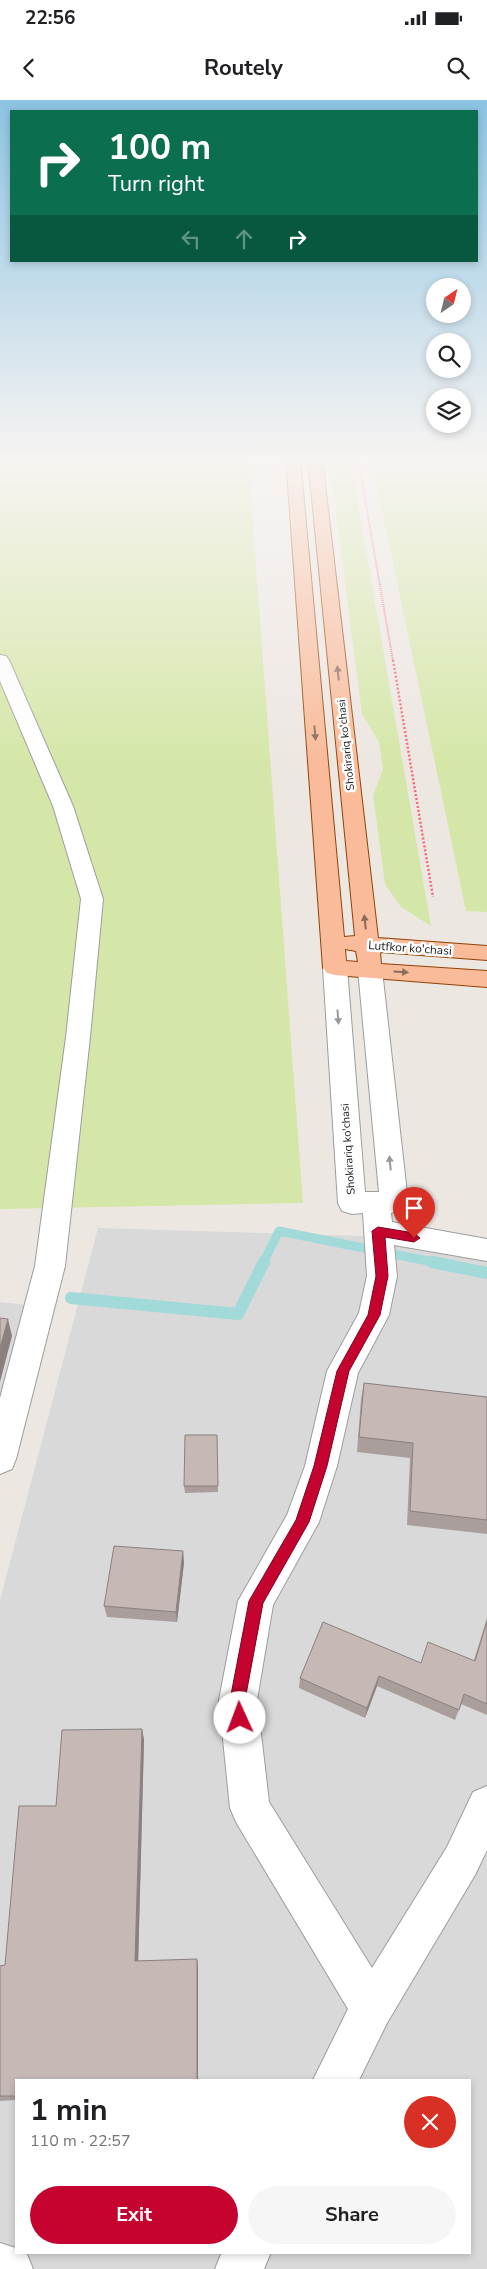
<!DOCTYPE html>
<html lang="en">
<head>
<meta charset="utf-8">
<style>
	:root { --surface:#fff; --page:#f6f6f6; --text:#202124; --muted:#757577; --accent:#c4042f }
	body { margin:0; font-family:"Nunito Sans",sans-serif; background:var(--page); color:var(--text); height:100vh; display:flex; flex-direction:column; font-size:19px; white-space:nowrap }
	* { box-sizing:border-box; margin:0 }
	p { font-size:16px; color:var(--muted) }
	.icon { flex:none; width:28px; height:28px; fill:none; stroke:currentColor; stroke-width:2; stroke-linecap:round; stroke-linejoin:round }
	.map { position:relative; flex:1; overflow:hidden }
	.panel { position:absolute; left:15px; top:1979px; width:456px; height:175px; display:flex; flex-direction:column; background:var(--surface); border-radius:0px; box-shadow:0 2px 8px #0003 }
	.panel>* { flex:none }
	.hud { position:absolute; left:10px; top:10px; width:468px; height:152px; border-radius:0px; box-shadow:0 2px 8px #0003; background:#0b6e4f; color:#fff; overflow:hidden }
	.needle { width:32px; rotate:35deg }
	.fabs { position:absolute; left:426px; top:178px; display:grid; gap:10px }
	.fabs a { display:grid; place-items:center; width:45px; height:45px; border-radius:50%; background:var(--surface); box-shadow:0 2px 8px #0003; font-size:25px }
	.pin { position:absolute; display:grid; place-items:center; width:42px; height:42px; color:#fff; margin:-51px -21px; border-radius:50% 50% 50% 0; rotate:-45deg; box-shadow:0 0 5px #0007 }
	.pin .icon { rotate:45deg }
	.me { position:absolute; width:55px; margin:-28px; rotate:358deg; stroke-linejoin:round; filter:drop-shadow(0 0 4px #0008) }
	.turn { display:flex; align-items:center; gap:18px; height:105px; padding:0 15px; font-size:22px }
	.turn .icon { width:65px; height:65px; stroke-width:2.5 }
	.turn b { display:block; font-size:35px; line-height:42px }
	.lanes { display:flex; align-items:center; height:48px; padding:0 15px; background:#0003; justify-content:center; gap:25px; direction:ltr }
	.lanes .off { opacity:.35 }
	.round { display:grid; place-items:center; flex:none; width:52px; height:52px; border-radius:26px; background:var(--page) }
	.overview { display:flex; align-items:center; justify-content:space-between; height:85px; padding:0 15px }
	h1 { font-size:30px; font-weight:700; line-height:38px }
	.cta { display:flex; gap:10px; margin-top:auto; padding:10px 15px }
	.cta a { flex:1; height:58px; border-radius:30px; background:var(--accent); color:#fff; font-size:20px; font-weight:700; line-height:58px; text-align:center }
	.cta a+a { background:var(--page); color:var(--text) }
	.status { display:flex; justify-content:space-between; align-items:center; height:35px; padding:0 25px; background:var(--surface); direction:ltr }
	.status svg { height:14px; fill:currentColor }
	header { display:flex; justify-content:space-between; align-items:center; height:65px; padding:0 15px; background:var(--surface); font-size:22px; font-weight:700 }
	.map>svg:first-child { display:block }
	.residential { fill:#dad9d9; fill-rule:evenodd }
	.grass { fill:#d5e7a8 }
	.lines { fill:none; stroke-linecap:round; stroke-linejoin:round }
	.stream-far1 { stroke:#a2dada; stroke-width:9 }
	.stream { stroke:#a2dada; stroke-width:12 }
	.minor-casing { stroke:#9d9d9d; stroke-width:2 }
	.major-casing { stroke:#914203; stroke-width:2 }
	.path-far1 { stroke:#f6697b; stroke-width:2; stroke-dasharray:1 1; stroke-linecap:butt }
	.path { stroke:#f6697b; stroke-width:2.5; stroke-dasharray:2 2; stroke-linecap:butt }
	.minor { fill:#fff; fill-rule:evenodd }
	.major { fill:#f9bb9a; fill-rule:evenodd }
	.wall { fill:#a99e9c }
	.shaded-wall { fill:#8a817f }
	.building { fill:#c5b8b5; stroke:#8a817f }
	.oneway { fill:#8a6c5b }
	.oneway2 { fill:#999 }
	.route { fill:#c4042f; stroke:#7f031f }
	.labels { text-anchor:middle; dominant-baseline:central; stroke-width:5; stroke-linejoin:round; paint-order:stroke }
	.far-street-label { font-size:11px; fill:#1c1c1c; stroke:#fff }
	.street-label { font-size:12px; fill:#1c1c1c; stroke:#fff }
</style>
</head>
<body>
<div class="status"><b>22:56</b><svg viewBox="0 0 49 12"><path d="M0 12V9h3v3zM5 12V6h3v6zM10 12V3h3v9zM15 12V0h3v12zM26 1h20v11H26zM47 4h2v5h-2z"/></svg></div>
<header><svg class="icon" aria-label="back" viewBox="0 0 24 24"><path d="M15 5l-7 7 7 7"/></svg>Routely<svg class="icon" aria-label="search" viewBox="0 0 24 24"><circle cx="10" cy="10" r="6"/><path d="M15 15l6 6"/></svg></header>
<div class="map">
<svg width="487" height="2169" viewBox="0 0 487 2169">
	<rect width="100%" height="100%" fill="#ede7e2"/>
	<path class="residential" d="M 372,358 L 487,358 L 487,377 L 374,372 Z
		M 98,1128 L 361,1136 L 487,1159 L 487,2169 L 0,2169 L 0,1500 ZM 16,1980 L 470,1980 L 470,2152 L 16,2152 Z
		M 0,1202 L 28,1205 L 0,1307 Z"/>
	<path class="grass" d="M 0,358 L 248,358 L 303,1103 L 0,1109 Z
		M 329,358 L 350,358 L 431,826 L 401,807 L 385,784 L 373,696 L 383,669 L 379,642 L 362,614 Z
		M 374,372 L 487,377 L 487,812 L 466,811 Z"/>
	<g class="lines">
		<path class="stream-far1" d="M 263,1163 L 279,1131 L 438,1163"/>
		<path class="stream" d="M 432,1162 L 487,1173
			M 71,1198 L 238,1214 L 264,1162"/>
		<g class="minor-casing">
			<path id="minor" d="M 0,555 L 6,556 L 9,560 L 73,706 L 103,799 L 90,937 L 65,1166 L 16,1359 L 12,1369 L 0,1374 L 0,1298 L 35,1166 L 66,937 L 81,799 L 53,706 L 0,581 Z
				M 335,861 L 343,863 L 347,868 L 365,1092 L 379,1092 L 358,870 L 362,865 L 370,863 L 378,865 L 382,870 L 408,1102 L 404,1110 L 391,1113 L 392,1122 L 487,1139 L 487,1161 L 394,1145 L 397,1176 L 389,1215 L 358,1273 L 337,1366 L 319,1422 L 273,1505 L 257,1600 L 269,1702 L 372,1868 L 447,1747 L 473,1692 L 487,1686 L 487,1750 L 475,1775 L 387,1923 L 359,1980 L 313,1980 L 348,1909 L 236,1722 L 230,1708 L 219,1600 L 238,1501 L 287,1415 L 305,1366 L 327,1271 L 359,1213 L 367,1176 L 363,1113 L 352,1114 L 342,1111 L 338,1103 L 323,868 L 327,863 Z
				M 0,2143 L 16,2148 L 16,2152 L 26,2152 L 33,2169 L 0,2169 Z
				M 222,2152 L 271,2152 L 264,2169 L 215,2169 Z"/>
		</g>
		<g class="major-casing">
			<path id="major" d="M 286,358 L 300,358 L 344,837 L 355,836 L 308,358 L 322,358 L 378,838 L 487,846 L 487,860 L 380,852 L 381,864 L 487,871 L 487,887 L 335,875 L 327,873 L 323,868 ZM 345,849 L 356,851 L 358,862 L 346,861 Z"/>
		</g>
		<path class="path-far1" d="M 358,358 L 393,561"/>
		<path class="path" d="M 393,560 L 433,797"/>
		<use href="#minor" class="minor"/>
		<use href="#major" class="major"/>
	</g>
	<path class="wall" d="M 364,1283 L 487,1297 L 487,1434 L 407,1425 L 410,1358 L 357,1352 L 361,1299 Z
		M 217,1335 L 218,1392 L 185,1393 L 184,1386 Z
		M 183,1451 L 184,1463 L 177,1522 L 107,1517 L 104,1506 Z
		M 487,1518 L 487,1615 L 461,1604 L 455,1620 L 377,1586 L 365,1618 L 299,1588 L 300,1578 L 421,1563 L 474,1560 Z
		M 142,1629 L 144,1640 L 138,1861 L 197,1859 L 198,1866 L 16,1980 L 16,2000 L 0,2001 L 0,1866 L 5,1865 Z"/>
	<path class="shaded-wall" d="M 8,1219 L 12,1236 L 0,1282 L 0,1248 Z
		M 183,1451 L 184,1463 L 177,1522 L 176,1512 Z
		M 379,1576 L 377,1586 L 365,1618 L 367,1608 Z
		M 142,1629 L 144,1640 L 138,1868 L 135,1861 Z
		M 197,1859 L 198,1866 L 198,1980 L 197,1980 Z"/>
	<path class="building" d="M 0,1218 L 8,1219 L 0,1248 Z
		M 364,1283 L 487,1297 L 487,1420 L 410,1411 L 413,1343 L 359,1337 Z
		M 185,1335 L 217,1335 L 218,1386 L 184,1386 Z
		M 114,1446 L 183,1451 L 176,1512 L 104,1506 Z
		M 487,1521 L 487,1604 L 464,1594 L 459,1610 L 379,1576 L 367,1608 L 300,1578 L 323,1522 L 421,1563 L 428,1542 L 475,1561 Z
		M 142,1629 L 135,1861 L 197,1859 L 197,1980 L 16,1980 L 16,1996 L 0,1996 L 0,1866 L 5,1865 L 19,1706 L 56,1706 L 62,1630 Z"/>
	<defs><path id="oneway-solid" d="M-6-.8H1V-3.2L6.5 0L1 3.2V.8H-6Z" transform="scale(1.25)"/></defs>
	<g class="oneway">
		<use href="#oneway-solid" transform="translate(338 573) rotate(-96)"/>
		<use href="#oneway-solid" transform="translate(315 633) rotate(85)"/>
		<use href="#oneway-solid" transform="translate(365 822) rotate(-96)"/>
		<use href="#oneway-solid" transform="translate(401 872) rotate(4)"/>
	</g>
	<g class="oneway2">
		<use href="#oneway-solid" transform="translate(338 917) rotate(86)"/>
		<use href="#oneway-solid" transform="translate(390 1063) rotate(-96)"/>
	</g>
	<linearGradient id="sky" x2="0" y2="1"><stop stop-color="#8cc3e2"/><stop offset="0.54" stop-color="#f7f4f2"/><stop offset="1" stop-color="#f7f4f2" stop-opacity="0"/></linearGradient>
	<rect width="487" height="662" fill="url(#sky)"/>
	<path class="route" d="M 378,1127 L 414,1133 L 420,1138 L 414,1142 L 385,1137 L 388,1176 L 380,1215 L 349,1271 L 327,1366 L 309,1422 L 263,1503 L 245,1600 L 248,1618 L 245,1624 L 240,1626 L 234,1624 L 230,1600 L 249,1501 L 296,1420 L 314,1366 L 337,1271 L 368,1215 L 376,1176 L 372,1131 Z"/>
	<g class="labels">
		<g class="far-street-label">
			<text transform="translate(346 645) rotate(-96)">Shokirariq ko'chasi</text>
			<text transform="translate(348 1049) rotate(-94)">Shokirariq ko'chasi</text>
		</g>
		<g class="street-label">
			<text transform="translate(410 848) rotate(4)">Lutfkor ko'chasi</text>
		</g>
	</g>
</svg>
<div class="fabs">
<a><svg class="needle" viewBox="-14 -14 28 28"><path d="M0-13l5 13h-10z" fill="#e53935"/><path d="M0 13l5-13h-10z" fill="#757577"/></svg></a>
<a><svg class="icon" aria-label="search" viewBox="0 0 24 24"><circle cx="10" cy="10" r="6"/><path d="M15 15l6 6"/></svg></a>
<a><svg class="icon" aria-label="layers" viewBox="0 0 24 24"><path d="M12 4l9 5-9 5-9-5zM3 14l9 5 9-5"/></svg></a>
</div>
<div class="pin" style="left:414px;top:1138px;background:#d93025"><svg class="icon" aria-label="arrive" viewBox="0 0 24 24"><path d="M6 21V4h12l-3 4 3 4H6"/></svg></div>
<svg class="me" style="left:240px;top:1618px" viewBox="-20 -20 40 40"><circle r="19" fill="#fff"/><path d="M0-13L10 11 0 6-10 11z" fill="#c4042f"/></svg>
<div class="hud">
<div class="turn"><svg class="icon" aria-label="right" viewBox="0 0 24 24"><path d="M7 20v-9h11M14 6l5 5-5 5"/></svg><div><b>100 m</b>Turn right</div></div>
<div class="lanes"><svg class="icon off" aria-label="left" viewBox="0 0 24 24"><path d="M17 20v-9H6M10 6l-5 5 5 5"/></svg><svg class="icon off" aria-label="ahead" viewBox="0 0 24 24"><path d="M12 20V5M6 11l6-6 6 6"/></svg><svg class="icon" aria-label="right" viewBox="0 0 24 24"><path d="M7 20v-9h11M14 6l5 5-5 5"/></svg></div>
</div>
<section class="panel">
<div class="overview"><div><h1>1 min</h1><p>110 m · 22:57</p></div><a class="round" style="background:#d93025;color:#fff"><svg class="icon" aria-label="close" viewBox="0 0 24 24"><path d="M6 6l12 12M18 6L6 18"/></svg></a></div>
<div class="cta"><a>Exit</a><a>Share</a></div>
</section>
</div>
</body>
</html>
